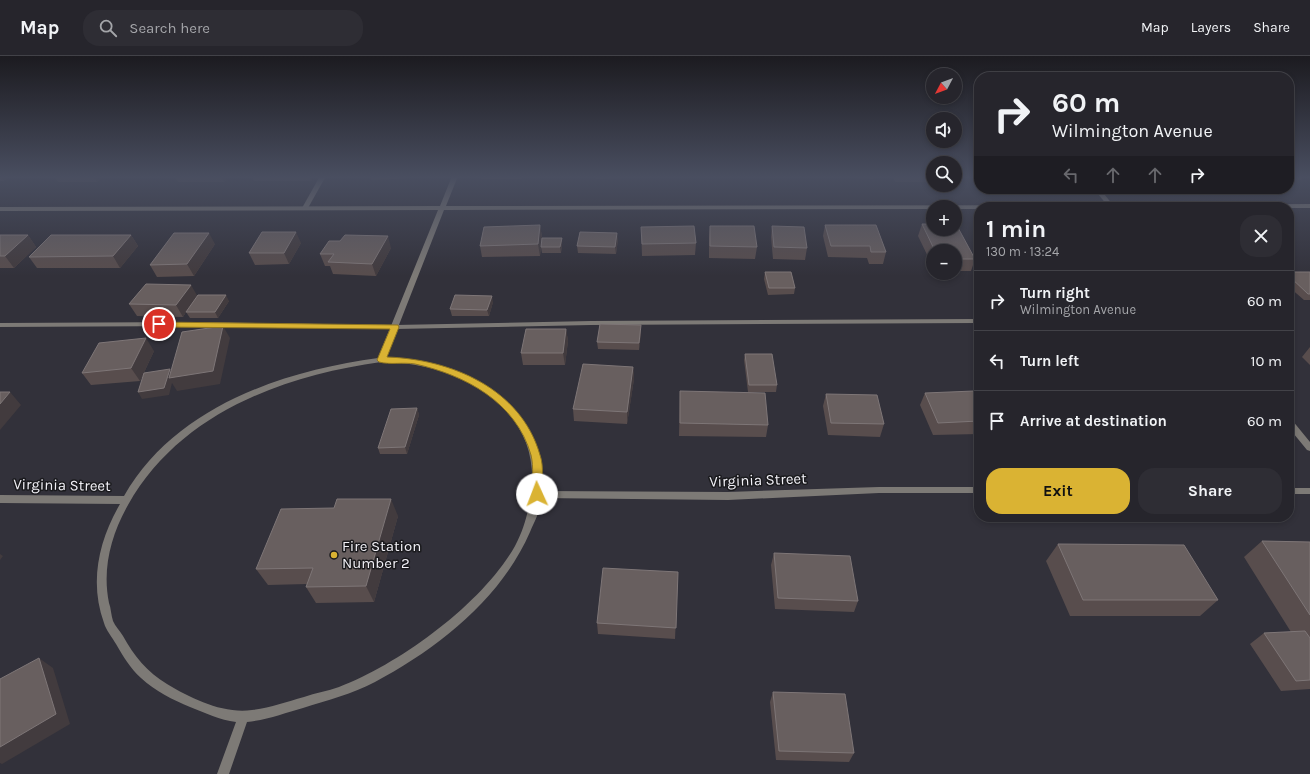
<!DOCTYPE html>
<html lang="en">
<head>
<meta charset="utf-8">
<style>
	:root { --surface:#26252c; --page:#2e2d34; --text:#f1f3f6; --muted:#a4a5a9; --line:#424248; --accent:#dab333 }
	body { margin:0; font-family:Karla,sans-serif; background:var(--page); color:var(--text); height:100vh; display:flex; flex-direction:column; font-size:15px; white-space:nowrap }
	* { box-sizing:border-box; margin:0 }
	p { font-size:13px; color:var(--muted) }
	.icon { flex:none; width:22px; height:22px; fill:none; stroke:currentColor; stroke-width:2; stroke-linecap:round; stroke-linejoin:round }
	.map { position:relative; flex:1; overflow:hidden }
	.panel { position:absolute; left:974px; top:146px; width:320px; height:320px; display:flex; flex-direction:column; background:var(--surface); border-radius:16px; box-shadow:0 2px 6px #0003,0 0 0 1px var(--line) }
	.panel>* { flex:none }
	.top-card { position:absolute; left:974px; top:16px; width:320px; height:122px; border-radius:16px; box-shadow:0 2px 6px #0003,0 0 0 1px var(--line); background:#26252c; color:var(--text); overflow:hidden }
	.needle { width:26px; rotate:229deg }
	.controls { position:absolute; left:926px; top:12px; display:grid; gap:8px }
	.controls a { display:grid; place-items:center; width:36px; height:36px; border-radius:50%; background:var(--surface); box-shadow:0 2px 6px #0003,0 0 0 1px var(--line); font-size:20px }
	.pin { position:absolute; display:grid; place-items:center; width:34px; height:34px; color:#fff; margin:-17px; border:2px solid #fff; border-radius:50%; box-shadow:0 1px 4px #0007 }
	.me { position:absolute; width:44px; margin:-22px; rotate:358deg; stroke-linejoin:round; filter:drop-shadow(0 0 3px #0008) }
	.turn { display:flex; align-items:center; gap:14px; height:84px; padding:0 12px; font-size:18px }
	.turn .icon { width:52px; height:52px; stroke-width:2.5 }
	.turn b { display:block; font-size:28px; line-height:34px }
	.lanes { display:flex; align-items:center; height:38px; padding:0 12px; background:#0003; justify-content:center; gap:20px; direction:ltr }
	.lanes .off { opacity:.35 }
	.round { display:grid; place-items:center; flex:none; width:42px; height:42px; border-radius:16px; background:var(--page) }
	.headline { display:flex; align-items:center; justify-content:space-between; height:68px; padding:0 12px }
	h1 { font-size:24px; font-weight:700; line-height:30px }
	.cta { display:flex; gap:8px; margin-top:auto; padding:8px 12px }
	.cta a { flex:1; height:46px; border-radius:16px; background:var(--accent); color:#111; font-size:16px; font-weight:700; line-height:46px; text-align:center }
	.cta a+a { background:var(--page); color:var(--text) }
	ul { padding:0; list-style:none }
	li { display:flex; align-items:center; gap:12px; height:60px; padding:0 12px; border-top:1px solid var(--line) }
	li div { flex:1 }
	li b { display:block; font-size:15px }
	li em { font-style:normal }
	header { display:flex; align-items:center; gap:24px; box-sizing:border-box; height:56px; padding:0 20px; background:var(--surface); border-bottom:1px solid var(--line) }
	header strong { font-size:19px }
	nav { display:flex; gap:22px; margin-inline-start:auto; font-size:14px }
	.search { width:280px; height:36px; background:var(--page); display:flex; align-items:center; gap:10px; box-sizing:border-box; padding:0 14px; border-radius:16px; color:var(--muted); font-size:15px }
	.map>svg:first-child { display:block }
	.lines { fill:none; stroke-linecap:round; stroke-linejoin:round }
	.lane { fill:#7d7a76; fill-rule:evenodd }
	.street { fill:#7d7a76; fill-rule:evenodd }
	.wall { fill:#584d4d }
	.shaded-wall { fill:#423b3e }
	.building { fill:#685f5f; stroke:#7e7677 }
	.route { fill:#dab333; stroke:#8e7421 }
	.poi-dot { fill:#dab333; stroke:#1a1a1d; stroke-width:1.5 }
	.labels { text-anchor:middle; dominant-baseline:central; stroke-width:3; stroke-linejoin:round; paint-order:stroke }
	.street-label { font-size:15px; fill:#f2f1f7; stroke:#1a1a1d }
	.poi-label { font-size:15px; fill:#f2f1f7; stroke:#1a1a1d; text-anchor:start }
</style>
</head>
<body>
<header>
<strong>Map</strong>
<div class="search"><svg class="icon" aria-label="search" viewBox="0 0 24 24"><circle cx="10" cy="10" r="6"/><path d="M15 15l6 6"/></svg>Search here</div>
<nav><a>Map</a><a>Layers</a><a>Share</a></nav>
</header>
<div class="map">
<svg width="1310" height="718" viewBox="0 0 1310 718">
	<rect width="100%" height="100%" fill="#32313a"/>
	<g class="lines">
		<path class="lane" d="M 320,120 L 326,120 L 308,152 L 303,153 L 302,152 Z
			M 979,263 L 979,267 L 591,269 L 395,273 L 191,270 L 0,271 L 0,267 L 191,266 L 395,269 L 591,265 Z"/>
		<path class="street" d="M 452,120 L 458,120 L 446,150 L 1107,149 L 1094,133 L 1100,133 L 1113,149 L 1310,148 L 1310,152 L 979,151 L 979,153 L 955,153 L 955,151 L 933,151 L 933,153 L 444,154 L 386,302 C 459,302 552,348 540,435 L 728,436 L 879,431 L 979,431 L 979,437 L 879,437 L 728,444 L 539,442 C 539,447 539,454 537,460 C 535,465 532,471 530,476 C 501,543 437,593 375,626 C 352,638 328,644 303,652 C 285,657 267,664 247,666 L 229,718 L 217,718 L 236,666 C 220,664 205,657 190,651 C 173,644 155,635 141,622 C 130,612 123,600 116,588 C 112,581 106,574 104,567 C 89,526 99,484 120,448 L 0,447 L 0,439 L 124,440 C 175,351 282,315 378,302 L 438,154 L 0,155 L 0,151 L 440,150 ZM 381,306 C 425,307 464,317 498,347 C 525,370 536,403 531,438 C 528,457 524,473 515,490 C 483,547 400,608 339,631 C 328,635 315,637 304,641 C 286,646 270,652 252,654 C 223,658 192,643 167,628 C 147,616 134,600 123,580 C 120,575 115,570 113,565 C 111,559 111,552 109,547 C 102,513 111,479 128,449 C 180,357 282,320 381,306 Z
			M 1289,363 L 1292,364 L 1310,386 L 1310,395 L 1307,394 L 1289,372 Z
			M 1289,432 L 1310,432 L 1310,438 L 1289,438 Z"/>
	</g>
	<path class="wall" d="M 0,120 L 10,120 L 4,125 L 0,125 Z
		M 54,120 L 104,120 L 97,126 L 58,126 Z
		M 175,120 L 229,120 L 224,126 L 178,126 Z
		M 252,120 L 314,120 L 311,125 L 254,125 Z
		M 370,120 L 416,120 L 415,122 L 371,124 Z
		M 480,120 L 522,120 L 522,123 L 481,123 Z
		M 537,120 L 569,120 L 569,122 L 537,122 Z
		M 596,120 L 638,120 L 638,122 L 596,123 Z
		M 697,120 L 738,120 L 738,121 L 697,122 Z
		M 783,120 L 825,120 L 825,122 Z
		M 845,120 L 873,120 L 873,123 L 846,122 Z
		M 892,120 L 933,120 L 933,126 L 895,126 Z
		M 955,120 L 979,120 L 979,122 L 955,121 Z
		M 1289,120 L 1304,120 L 1301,124 L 1289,124 Z
		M 922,168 L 975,203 L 971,215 L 955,215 L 955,195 L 933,195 L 933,211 L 918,180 Z
		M 540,169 L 542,181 L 540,200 L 482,201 L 480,190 Z
		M 825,169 L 886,196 L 883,208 L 869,208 L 867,202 L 828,201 L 823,180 Z
		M 710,170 L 757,191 L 755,203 L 709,202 L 709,181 Z
		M 772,170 L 807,192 L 805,204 L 773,203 L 771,181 Z
		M 641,171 L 696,187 L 695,199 L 642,200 Z
		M 0,179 L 28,179 L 36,191 L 14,212 L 0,212 Z
		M 131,179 L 138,190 L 120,212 L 37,212 L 29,201 Z
		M 562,182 L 562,188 L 561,197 L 542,197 L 541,191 Z
		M 618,183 L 616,198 L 578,197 L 577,190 Z
		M 301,187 L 289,208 L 255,209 L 249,197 Z
		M 215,188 L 194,220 L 157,221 L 150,209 Z
		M 391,192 L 376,220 L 333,218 L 330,210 L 325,210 L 320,198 Z
		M 765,216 L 795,232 L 794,238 L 768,239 L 764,223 Z
		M 1289,216 L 1310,216 L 1310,244 L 1304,244 L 1289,231 Z
		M 197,239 L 229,245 L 218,262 L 190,262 L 186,256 L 183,261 L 137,260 L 129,248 Z
		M 493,246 L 489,260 L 452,260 L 450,253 Z
		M 566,273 L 568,285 L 565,309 L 523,309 L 521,297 Z
		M 641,276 L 639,294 L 598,293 L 597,286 Z
		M 1310,291 L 1310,309 L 1302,301 Z
		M 154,295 L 140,325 L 91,329 L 82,317 Z
		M 745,298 L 777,329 L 776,336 L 748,336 L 744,304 Z
		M 633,311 L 634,323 L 627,368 L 574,365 L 573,353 Z
		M 680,335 L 768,369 L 766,381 L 679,380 Z
		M 925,337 L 979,345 L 979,378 L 933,379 L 920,349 Z
		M 826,338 L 884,368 L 880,381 L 828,379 L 823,350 Z
		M 417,352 L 419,359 L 407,398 L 380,398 L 378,392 Z
		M 398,460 L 374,546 L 316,547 L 306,531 L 307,528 L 268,529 L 256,513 Z
		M 1262,485 L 1310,486 L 1310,633 L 1281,635 L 1250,588 L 1264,577 L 1291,576 L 1244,501 Z
		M 1058,488 L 1218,544 L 1200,560 L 1070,560 L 1046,505 Z
		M 774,497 L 858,545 L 854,556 L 775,553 L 771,509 Z
		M 678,516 L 675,583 L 598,578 L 597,567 Z
		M 773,636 L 854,697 L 849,706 L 776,704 L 770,646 Z"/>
	<path class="shaded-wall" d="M 1,120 L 10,120 L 4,125 Z
		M 93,120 L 104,120 L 97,126 Z
		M 221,120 L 229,120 L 224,126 Z
		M 309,120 L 314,120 L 311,125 Z
		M 540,169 L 542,181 L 540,200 L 538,188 Z
		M 296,176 L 301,187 L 289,208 L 284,197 Z
		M 209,177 L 215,188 L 194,220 L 187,208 Z
		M 617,177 L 618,183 L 616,198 L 615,191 Z
		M 28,179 L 36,191 L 14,212 L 5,200 Z
		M 131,179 L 138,190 L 120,212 L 113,200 Z
		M 388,180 L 391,192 L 376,220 L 372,208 Z
		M 562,182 L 562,188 L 561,197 L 560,191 Z
		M 191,229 L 198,241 L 186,256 L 183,261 L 176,249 Z
		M 226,239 L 229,245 L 218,262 L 215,256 Z
		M 492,240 L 493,246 L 489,260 L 487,254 Z
		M 641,269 L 641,276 L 639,294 L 639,287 Z
		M 223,270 L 230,282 L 220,328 L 177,335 L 172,327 L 169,339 L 142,343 L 138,336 L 170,313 L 174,319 Z
		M 566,273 L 568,285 L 565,309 L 563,297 Z
		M 146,282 L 154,295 L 140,325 L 131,312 Z
		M 633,311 L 634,323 L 627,368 L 627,356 Z
		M 10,336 L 21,349 L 0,374 L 0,348 Z
		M 417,352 L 419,359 L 407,398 L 405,391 Z
		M 391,443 L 398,460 L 374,546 L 366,530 Z
		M 0,498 L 3,500 L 0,504 Z
		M 39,602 L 53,612 L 70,668 L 2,708 L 0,707 L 0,691 Z"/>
	<path class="building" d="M 922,168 L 933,168 L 933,173 L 955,173 L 955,168 L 956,168 L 975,203 L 955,203 L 955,195 L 935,195 Z
		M 540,169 L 538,188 L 480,190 L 484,171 Z
		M 825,169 L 876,169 L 886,196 L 871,196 L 870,190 L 831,190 Z
		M 694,170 L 696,187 L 642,188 L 641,171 Z
		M 710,170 L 754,170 L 757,191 L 710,190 Z
		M 772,170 L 804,171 L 807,192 L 774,191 Z
		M 262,176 L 296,176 L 284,197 L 249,197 Z
		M 580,176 L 617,177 L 615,191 L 577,190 Z
		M 174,177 L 209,177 L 187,208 L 150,209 Z
		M 0,179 L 28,179 L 5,200 L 0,200 Z
		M 51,179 L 131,179 L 113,200 L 29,201 Z
		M 345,179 L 388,180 L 372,208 L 328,206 L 334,198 L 320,198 L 329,185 L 340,185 Z
		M 542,182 L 562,182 L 560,191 L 541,191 Z
		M 765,216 L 791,216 L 795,232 L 769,232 Z
		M 1289,216 L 1310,216 L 1310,238 L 1308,238 L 1289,220 Z
		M 146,228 L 191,229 L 176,249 L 129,248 Z
		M 198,239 L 226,239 L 215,256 L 186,256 Z
		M 455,239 L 492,240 L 487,254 L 450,253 Z
		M 600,268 L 641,269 L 639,287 L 597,286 Z
		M 223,270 L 213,315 L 169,322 L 182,276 Z
		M 526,273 L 566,273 L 563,297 L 521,297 Z
		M 146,282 L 131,312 L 82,317 L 99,287 Z
		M 745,298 L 772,298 L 777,329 L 749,329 Z
		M 583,308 L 633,311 L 627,356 L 573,353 Z
		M 170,313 L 164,332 L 138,336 L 144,317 Z
		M 680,335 L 765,337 L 768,369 L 680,367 Z
		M 974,335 L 979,345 L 979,365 L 938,367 L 925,337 Z
		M 0,336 L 10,336 L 0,348 Z
		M 826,338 L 877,339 L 884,368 L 831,367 Z
		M 417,352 L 405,391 L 378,392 L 391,353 Z
		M 337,443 L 391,443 L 366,530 L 306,531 L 313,512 L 256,513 L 281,453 L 334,452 Z
		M 1262,485 L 1310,486 L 1310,559 Z
		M 1058,488 L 1184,489 L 1218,544 L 1083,544 Z
		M 774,497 L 850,500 L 858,545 L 778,542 Z
		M 603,512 L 678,516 L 676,572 L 597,567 Z
		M 1305,575 L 1310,582 L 1310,624 L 1296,625 L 1264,577 Z
		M 39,602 L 56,658 L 0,691 L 0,623 Z
		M 773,636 L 845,638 L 854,697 L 779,695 Z"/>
	<linearGradient id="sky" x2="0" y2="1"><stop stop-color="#1c1b20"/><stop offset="0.55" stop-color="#494e60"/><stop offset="1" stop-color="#494e60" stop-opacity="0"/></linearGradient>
	<rect width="1310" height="220" fill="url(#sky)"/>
	<path class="route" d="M 157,266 L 398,269 L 399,271 L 387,301 C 450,303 521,332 540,399 C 544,410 542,426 542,438 L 537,442 L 532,438 C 532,426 534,411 531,399 C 516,346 465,319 415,308 C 403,306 390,309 379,306 L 377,304 L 390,273 L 159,271 L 157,270 Z"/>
	<circle class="poi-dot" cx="334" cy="499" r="4"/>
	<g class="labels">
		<g class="street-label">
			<text transform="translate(758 424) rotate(-2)">Virginia Street</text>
			<text transform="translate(62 429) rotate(1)">Virginia Street</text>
		</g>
		<g class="poi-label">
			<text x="342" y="490">Fire Station<tspan x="342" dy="17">Number 2</tspan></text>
		</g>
	</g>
</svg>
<div class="controls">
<a><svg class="needle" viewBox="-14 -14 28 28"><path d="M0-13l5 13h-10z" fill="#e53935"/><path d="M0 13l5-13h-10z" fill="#a4a5a9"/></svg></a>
<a><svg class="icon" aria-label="sound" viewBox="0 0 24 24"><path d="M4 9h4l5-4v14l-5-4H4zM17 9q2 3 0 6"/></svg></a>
<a><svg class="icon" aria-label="search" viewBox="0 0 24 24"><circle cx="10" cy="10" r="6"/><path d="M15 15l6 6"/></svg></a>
<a>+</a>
<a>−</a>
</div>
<div class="pin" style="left:159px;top:268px;background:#d93025"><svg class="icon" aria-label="arrive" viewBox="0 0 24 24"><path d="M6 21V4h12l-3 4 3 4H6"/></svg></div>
<svg class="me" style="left:537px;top:438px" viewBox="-20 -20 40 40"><circle r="19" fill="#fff"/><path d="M0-13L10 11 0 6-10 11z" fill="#dab333"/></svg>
<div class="top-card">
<div class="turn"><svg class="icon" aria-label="right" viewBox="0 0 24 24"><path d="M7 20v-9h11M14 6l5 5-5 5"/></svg><div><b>60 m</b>Wilmington Avenue</div></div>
<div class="lanes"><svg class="icon off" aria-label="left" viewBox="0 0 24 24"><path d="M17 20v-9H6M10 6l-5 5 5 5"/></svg><svg class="icon off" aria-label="ahead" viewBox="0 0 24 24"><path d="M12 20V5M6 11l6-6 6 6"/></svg><svg class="icon off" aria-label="ahead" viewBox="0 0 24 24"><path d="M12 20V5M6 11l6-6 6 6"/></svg><svg class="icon" aria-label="right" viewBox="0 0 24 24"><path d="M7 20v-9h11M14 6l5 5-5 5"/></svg></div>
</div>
<section class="panel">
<div class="headline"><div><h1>1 min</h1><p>130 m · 13:24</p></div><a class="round"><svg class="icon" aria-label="close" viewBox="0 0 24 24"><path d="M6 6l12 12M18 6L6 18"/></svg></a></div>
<ul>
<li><svg class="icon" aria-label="right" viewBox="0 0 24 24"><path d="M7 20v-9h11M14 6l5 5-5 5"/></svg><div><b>Turn right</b><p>Wilmington Avenue</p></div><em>60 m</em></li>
<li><svg class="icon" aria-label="left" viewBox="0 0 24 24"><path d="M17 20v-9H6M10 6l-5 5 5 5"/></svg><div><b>Turn left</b></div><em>10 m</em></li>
<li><svg class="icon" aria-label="arrive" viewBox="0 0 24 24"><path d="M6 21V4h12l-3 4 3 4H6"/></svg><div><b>Arrive at destination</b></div><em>60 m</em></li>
</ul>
<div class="cta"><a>Exit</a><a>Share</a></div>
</section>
</div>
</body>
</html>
